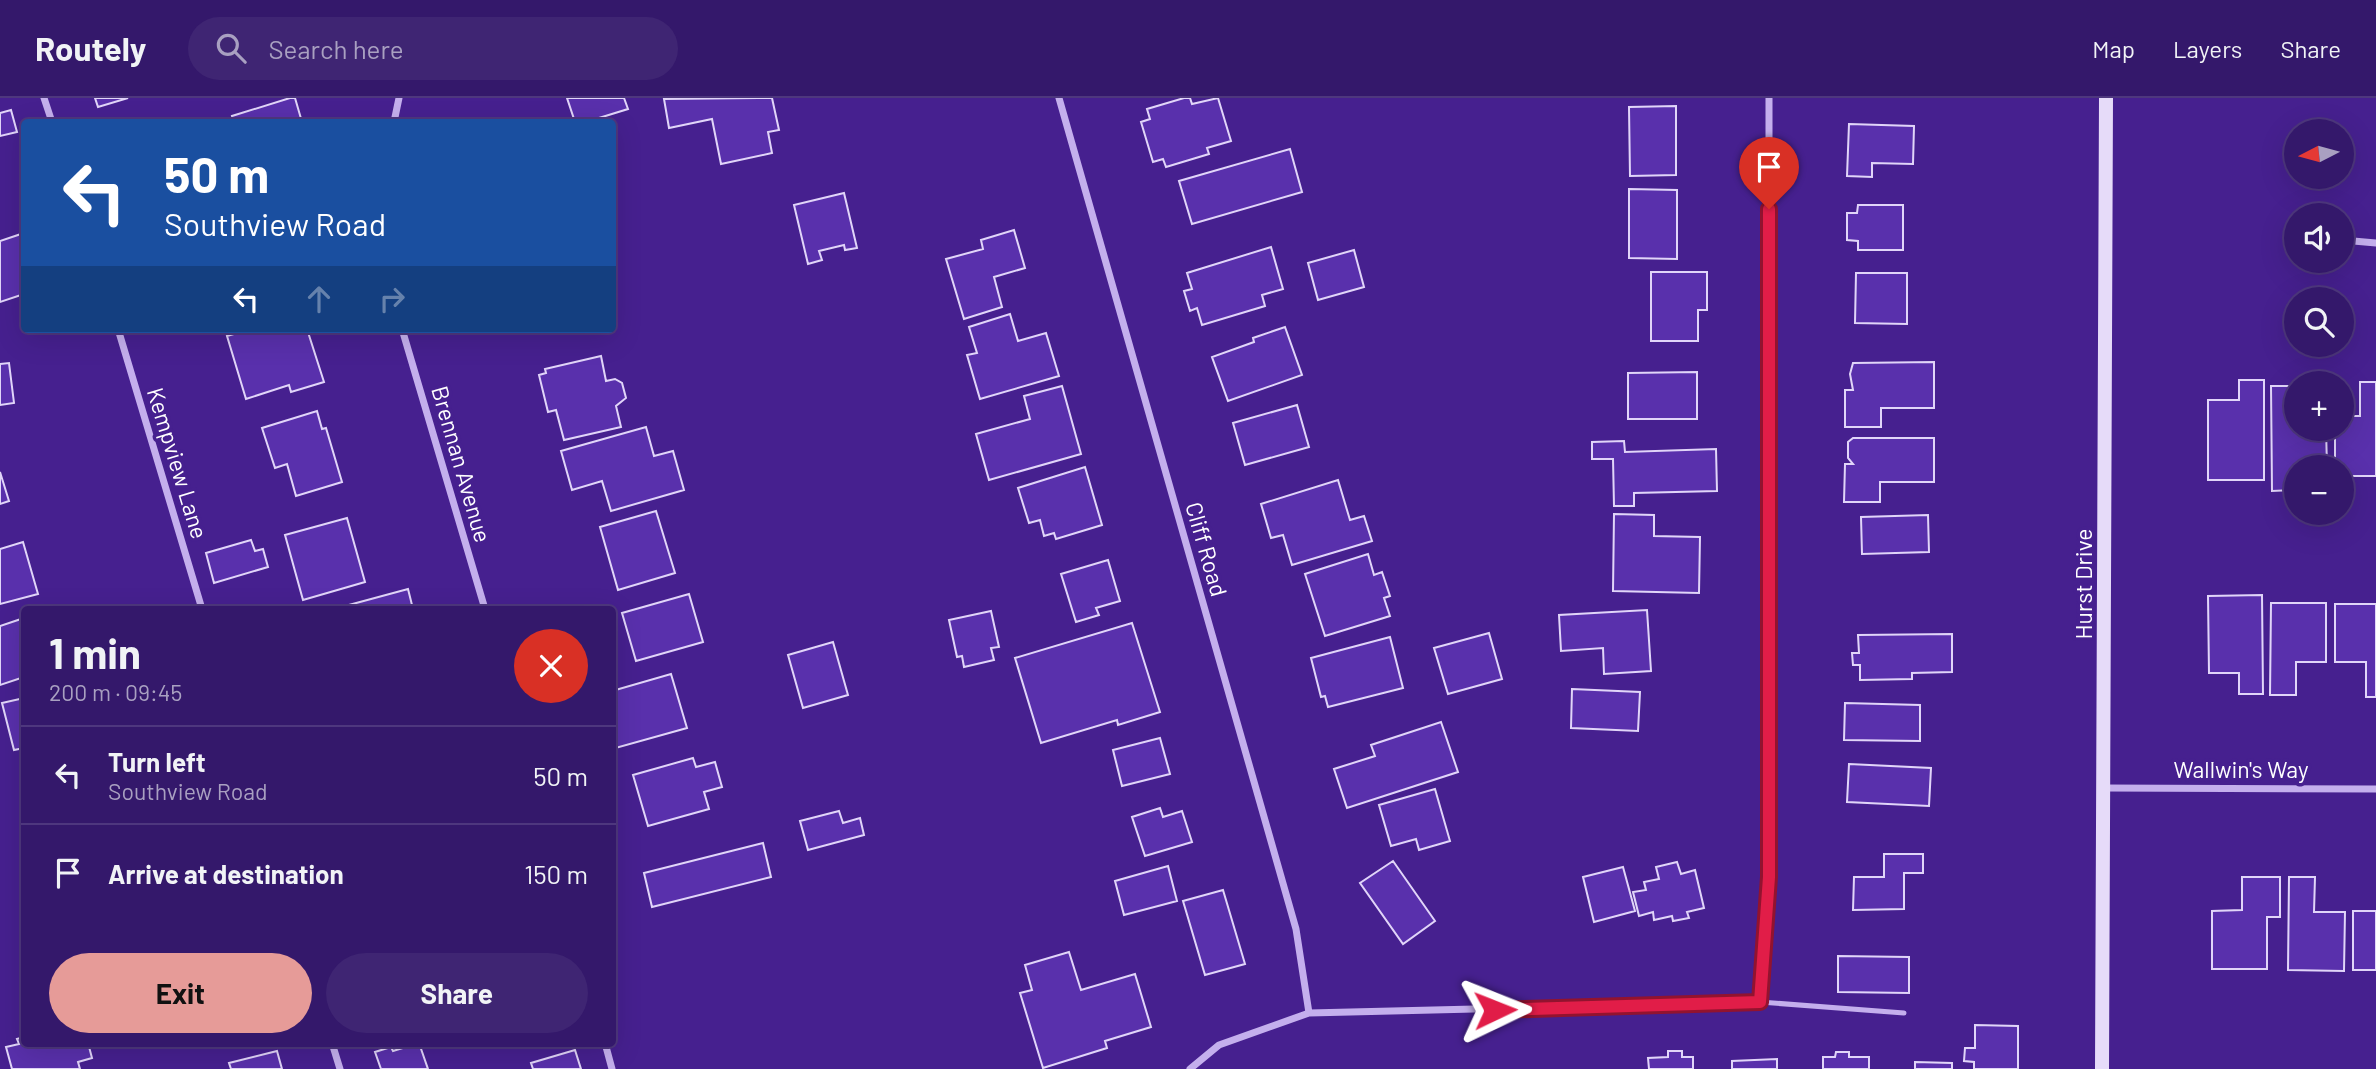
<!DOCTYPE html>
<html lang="en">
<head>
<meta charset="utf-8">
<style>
	:root { --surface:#34186b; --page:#3f2573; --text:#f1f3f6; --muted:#a9a0c1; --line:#4e377e; --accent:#e69b98 }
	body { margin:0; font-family:Barlow,sans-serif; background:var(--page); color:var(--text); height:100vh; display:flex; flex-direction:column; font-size:26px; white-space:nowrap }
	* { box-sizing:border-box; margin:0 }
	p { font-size:23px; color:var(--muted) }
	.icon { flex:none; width:38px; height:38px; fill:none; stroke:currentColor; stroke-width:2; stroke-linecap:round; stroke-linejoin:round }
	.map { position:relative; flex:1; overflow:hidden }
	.panel { position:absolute; left:21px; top:508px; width:595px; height:441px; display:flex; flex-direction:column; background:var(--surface); border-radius:7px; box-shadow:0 7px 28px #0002,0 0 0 2px var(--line) }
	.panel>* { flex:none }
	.hud { position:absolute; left:21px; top:21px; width:595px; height:214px; border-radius:7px; box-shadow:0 7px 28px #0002,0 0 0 2px var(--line); background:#1a4fa0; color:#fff; overflow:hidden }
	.needle { width:46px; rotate:264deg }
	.fabs { position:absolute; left:2284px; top:21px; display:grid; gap:14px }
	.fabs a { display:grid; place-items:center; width:70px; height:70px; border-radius:50%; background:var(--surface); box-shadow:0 7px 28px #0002,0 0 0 2px var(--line); font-size:35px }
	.pin { position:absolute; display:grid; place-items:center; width:60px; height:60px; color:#fff; margin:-72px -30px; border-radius:50% 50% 50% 0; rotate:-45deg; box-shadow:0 0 7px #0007 }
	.pin .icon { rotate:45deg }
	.me { position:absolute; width:77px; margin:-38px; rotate:88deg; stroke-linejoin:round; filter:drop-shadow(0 0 5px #0008) }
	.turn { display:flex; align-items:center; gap:24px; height:147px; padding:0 28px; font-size:32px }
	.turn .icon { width:91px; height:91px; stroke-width:2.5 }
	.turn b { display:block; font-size:49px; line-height:60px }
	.lanes { display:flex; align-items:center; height:66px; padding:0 28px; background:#0003; justify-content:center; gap:35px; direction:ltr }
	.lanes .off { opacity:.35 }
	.round { display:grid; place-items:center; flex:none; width:74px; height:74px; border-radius:37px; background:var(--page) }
	.summary { display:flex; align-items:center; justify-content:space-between; height:119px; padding:0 28px }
	h1 { font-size:42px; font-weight:700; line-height:52px }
	.primary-button { display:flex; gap:14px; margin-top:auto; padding:14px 28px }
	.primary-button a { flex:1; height:80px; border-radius:42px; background:var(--accent); color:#111; font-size:28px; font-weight:700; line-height:80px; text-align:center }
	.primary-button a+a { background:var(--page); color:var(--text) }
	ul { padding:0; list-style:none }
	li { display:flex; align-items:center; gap:21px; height:98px; padding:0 28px; border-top:2px solid var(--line) }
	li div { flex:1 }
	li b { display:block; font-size:26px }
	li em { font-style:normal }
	header { display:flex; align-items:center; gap:42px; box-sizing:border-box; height:98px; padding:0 35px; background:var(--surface); border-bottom:2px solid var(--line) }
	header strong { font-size:33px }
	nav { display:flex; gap:38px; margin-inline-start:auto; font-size:24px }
	.search { width:490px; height:63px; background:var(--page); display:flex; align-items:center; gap:18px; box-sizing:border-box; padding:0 24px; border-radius:38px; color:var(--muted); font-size:26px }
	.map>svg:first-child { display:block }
	.building { fill:#5930ac; stroke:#e1d5f9; stroke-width:2 }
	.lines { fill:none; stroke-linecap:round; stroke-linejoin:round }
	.lane { stroke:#c4afed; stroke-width:5 }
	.street { stroke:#c4afed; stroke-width:7 }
	.secondary { stroke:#e6dbf9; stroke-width:14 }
	.route-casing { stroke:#92132f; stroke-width:18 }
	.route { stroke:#e11d48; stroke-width:12 }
	.labels { text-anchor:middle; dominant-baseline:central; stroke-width:7; stroke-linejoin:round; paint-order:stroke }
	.street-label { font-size:23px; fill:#fff; stroke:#46208f }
</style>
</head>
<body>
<header>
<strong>Routely</strong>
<div class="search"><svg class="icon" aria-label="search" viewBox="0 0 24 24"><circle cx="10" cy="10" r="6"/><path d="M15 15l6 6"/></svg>Search here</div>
<nav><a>Map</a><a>Layers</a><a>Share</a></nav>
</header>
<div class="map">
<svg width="2376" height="971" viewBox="0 0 2376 971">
	<rect width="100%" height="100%" fill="#46208f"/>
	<path class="building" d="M 95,0 L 128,0 L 98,9 Z
		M 290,0 L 295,0 L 302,24 L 234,24 L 232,18 Z
		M 567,0 L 624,0 L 628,11 L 586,24 L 575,24 Z
		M 759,0 L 772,0 L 779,32 L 768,34 L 772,55 L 721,66 L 712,21 L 669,30 L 664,1 Z
		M 1184,0 L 1190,0 L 1192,6 L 1218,0 L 1231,43 L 1207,50 L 1209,56 L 1166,69 L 1163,61 L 1153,64 L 1141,24 L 1150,21 L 1147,11 Z
		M 1676,8 L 1676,77 L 1630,78 L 1629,9 Z
		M 11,12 L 17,34 L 0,38 L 0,15 Z
		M 1849,26 L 1914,28 L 1913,66 L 1872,65 L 1872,79 L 1847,78 Z
		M 1290,51 L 1302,94 L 1192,126 L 1179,83 Z
		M 1629,91 L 1677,92 L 1677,161 L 1629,160 Z
		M 844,95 L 857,150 L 845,152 L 844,147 L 819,153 L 822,162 L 808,166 L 794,107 Z
		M 1858,107 L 1903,107 L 1903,152 L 1858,152 L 1858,143 L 1847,142 L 1847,115 L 1857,115 Z
		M 1014,132 L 1025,170 L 994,179 L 1002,209 L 964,221 L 946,161 L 983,151 L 981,142 Z
		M 24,135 L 24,196 L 0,204 L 0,143 Z
		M 1271,149 L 1283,191 L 1262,197 L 1265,208 L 1202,227 L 1197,210 L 1190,213 L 1184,193 L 1192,191 L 1187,175 Z
		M 1354,152 L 1364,189 L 1318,202 L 1308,165 Z
		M 1651,174 L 1707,174 L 1707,212 L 1698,212 L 1698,243 L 1651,243 Z
		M 1856,175 L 1907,175 L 1907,226 L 1855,225 Z
		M 1010,216 L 1018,243 L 1046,235 L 1059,278 L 980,301 L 967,257 L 977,255 L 969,229 Z
		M 1285,229 L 1302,277 L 1228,303 L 1212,259 L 1254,244 L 1253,240 Z
		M 251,231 L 307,231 L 324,284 L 291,294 L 289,287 L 246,301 L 227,238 Z
		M 601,258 L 606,283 L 615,281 L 622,285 L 626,300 L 616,308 L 621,329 L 564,342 L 556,312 L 548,314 L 539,277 L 546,275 L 545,271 Z
		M 1934,264 L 1934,310 L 1881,310 L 1881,329 L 1845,329 L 1845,292 L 1853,292 L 1850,276 L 1853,265 Z
		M 9,265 L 14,305 L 0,307 L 0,266 Z
		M 1697,274 L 1697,321 L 1628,321 L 1628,275 Z
		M 2239,282 L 2264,282 L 2264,382 L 2208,382 L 2208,302 L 2239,302 Z
		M 2360,284 L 2376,284 L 2376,378 L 2342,378 L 2342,369 L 2335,369 L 2335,331 L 2342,331 L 2342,318 L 2360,318 Z
		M 1062,288 L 1081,356 L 989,382 L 976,336 L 1030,321 L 1024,298 Z
		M 2271,288 L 2296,288 L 2296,331 L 2326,331 L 2327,369 L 2296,369 L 2296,392 L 2272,393 Z
		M 1297,307 L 1309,349 L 1245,367 L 1233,325 Z
		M 317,313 L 322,331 L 326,330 L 342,384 L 296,398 L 287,366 L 275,370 L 262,330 Z
		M 646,329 L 654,358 L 673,353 L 684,392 L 611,413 L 602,383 L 572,392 L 561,353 Z
		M 1853,340 L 1934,340 L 1934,384 L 1880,384 L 1880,404 L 1844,404 L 1845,366 L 1853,366 L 1848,360 L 1848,344 Z
		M 1624,343 L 1625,354 L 1716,351 L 1717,393 L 1634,395 L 1634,408 L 1614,408 L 1613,361 L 1592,361 L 1592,344 Z
		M 1085,369 L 1102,427 L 1056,441 L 1054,435 L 1044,438 L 1040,422 L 1029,425 L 1018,390 Z
		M 0,374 L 9,403 L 0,406 Z
		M 1338,382 L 1350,422 L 1364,418 L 1372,443 L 1292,467 L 1283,437 L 1271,440 L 1261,406 Z
		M 656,413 L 675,475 L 618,492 L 600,429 Z
		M 1614,416 L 1654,417 L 1654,438 L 1700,439 L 1699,495 L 1613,493 Z
		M 1928,417 L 1929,454 L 1862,456 L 1861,419 Z
		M 347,420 L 365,484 L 303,502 L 285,437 Z
		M 251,442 L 255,453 L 263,451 L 268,469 L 214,485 L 206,455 Z
		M 23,444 L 38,496 L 0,506 L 0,451 Z
		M 1368,456 L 1374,477 L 1382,474 L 1390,498 L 1384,500 L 1390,518 L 1325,538 L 1305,476 Z
		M 1108,462 L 1120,503 L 1096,510 L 1099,517 L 1076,524 L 1061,476 Z
		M 408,491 L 413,511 L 334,511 Z
		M 689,496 L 703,544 L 636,563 L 622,515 Z
		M 2262,497 L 2263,596 L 2239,596 L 2239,575 L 2209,575 L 2208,498 Z
		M 2271,505 L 2326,505 L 2326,564 L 2296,564 L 2296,597 L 2270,597 Z
		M 2335,506 L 2376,506 L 2376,599 L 2366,599 L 2366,564 L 2335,564 Z
		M 1647,512 L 1651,573 L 1604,576 L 1603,550 L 1561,553 L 1559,517 Z
		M 991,513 L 999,549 L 991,550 L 994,562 L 964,569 L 962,558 L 957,559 L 949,522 Z
		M 24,520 L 24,579 L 0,587 L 0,528 Z
		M 1132,525 L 1160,614 L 1118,627 L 1117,622 L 1041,645 L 1015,560 Z
		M 1489,535 L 1502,581 L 1448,596 L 1434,550 Z
		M 1952,536 L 1952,574 L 1912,575 L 1912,581 L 1860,582 L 1860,567 L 1853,567 L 1852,555 L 1859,555 L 1858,537 Z
		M 1390,539 L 1403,590 L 1328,609 L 1325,598 L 1321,599 L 1311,560 Z
		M 833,544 L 848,597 L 803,610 L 788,557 Z
		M 671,576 L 687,630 L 612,651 L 612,593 Z
		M 1572,591 L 1640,594 L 1638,633 L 1571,630 Z
		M 24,600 L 24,650 L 14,652 L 2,605 Z
		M 1845,605 L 1920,607 L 1920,643 L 1844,642 Z
		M 1441,624 L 1458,674 L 1347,710 L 1334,671 L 1375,658 L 1371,647 Z
		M 1160,640 L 1170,676 L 1122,688 L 1113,652 Z
		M 693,660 L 696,669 L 715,664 L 722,689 L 704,694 L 709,711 L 648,728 L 633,677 Z
		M 1849,666 L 1931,670 L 1929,708 L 1847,704 Z
		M 1435,691 L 1450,743 L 1419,752 L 1416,741 L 1391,748 L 1379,707 Z
		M 1160,710 L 1163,719 L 1182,713 L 1192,744 L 1145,758 L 1132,719 Z
		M 839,713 L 843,725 L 860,720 L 864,737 L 808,752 L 800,723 Z
		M 763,745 L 771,779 L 652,809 L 644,775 Z
		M 1884,756 L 1923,756 L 1923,775 L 1904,775 L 1904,811 L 1853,812 L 1854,779 L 1884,779 Z
		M 1393,763 L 1435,823 L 1403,846 L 1360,785 Z
		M 1677,764 L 1681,776 L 1695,772 L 1704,810 L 1687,814 L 1689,820 L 1673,823 L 1672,818 L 1654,822 L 1653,814 L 1639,818 L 1633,794 L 1646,792 L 1644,784 L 1659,781 L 1656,769 Z
		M 1168,768 L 1177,803 L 1124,817 L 1115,783 Z
		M 1623,769 L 1635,813 L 1594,824 L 1583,779 Z
		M 2242,779 L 2280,779 L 2280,819 L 2267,819 L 2267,871 L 2212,871 L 2212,813 L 2242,812 Z
		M 2289,779 L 2315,779 L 2314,814 L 2345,814 L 2344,873 L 2288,872 Z
		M 1223,792 L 1245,866 L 1205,877 L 1183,803 Z
		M 2353,813 L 2376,813 L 2376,872 L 2353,872 Z
		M 1069,854 L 1081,892 L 1135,876 L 1151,929 L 1105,943 L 1107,950 L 1043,970 L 1020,895 L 1032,892 L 1025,867 Z
		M 1838,858 L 1909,859 L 1909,895 L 1838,894 Z
		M 1975,927 L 2018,928 L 2018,971 L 1974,971 L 1974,964 L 1964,963 L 1965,950 L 1975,950 Z
		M 24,939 L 24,945 L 88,945 L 92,960 L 78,964 L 80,971 L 12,971 L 6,949 L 19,946 L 17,941 Z
		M 419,945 L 428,971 L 381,971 L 375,954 L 391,949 L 393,953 Z
		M 575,952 L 581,971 L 533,971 L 531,965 Z
		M 277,953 L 282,971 L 231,971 L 229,965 Z
		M 1668,953 L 1682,953 L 1682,959 L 1693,959 L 1693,971 L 1649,971 L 1648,960 L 1668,959 Z
		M 1836,954 L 1849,954 L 1849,959 L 1869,959 L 1869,971 L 1823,971 L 1823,959 L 1835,959 Z
		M 1777,961 L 1777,971 L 1732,971 L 1732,963 Z
		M 1915,964 L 1952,965 L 1952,971 L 1915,971 Z"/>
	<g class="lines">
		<path class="lane" d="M 1760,904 L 1904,915"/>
		<path class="street" d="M 44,0 L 52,24
			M 1059,0 L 1296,831 L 1309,915
			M 394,24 L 399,0
			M 2342,142 L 2376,145
			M 118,231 L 202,511
			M 402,231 L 485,511
			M 2105,690 L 2376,691
			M 332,945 L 340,971
			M 605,945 L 612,971
			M 1190,971 L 1219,947 L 1309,915 L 1760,904 L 1769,779 L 1769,0"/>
		<path class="secondary" d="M 2102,971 L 2106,0"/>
	</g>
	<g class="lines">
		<g class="route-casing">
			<path id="route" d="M 1495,912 L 1760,904 L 1769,779 L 1769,111"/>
		</g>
		<use href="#route" class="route"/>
	</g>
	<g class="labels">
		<g class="street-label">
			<text transform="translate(178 365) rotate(73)">Kempview Lane</text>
			<text transform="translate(462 366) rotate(74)">Brennan Avenue</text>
			<text transform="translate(1207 451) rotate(74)">Cliff Road</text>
			<text transform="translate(2083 486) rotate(-90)">Hurst Drive</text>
			<text x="2241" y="671">Wallwin's Way</text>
		</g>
	</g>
</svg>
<div class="fabs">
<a><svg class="needle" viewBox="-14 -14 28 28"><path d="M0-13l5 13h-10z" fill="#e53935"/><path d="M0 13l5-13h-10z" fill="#a9a0c1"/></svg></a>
<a><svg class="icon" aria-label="sound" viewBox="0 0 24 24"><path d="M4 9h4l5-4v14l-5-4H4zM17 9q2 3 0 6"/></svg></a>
<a><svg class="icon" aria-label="search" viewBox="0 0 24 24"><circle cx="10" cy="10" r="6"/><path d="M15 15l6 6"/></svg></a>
<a>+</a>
<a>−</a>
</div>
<div class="pin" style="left:1769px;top:111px;background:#d93025"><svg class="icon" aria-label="arrive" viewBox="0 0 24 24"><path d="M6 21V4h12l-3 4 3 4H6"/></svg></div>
<svg class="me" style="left:1495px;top:912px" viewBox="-20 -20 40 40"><path d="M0-17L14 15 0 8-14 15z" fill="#e11d48" stroke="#fff" stroke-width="4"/></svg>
<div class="hud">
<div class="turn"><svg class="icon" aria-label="left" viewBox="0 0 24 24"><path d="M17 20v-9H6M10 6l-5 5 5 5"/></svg><div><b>50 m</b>Southview Road</div></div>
<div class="lanes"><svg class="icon" aria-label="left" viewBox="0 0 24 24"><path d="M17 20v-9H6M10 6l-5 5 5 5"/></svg><svg class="icon off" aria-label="ahead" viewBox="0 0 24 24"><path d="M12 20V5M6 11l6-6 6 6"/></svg><svg class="icon off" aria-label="right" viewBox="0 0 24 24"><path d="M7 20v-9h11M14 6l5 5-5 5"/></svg></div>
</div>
<section class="panel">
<div class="summary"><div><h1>1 min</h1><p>200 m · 09:45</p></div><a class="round" style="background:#d93025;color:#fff"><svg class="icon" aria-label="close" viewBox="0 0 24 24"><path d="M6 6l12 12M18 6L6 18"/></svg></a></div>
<ul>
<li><svg class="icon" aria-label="left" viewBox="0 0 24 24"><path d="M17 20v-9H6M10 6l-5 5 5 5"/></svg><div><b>Turn left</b><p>Southview Road</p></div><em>50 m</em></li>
<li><svg class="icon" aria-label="arrive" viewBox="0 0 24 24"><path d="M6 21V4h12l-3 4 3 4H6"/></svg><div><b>Arrive at destination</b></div><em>150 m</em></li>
</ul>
<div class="primary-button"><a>Exit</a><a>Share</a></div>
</section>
</div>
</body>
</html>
